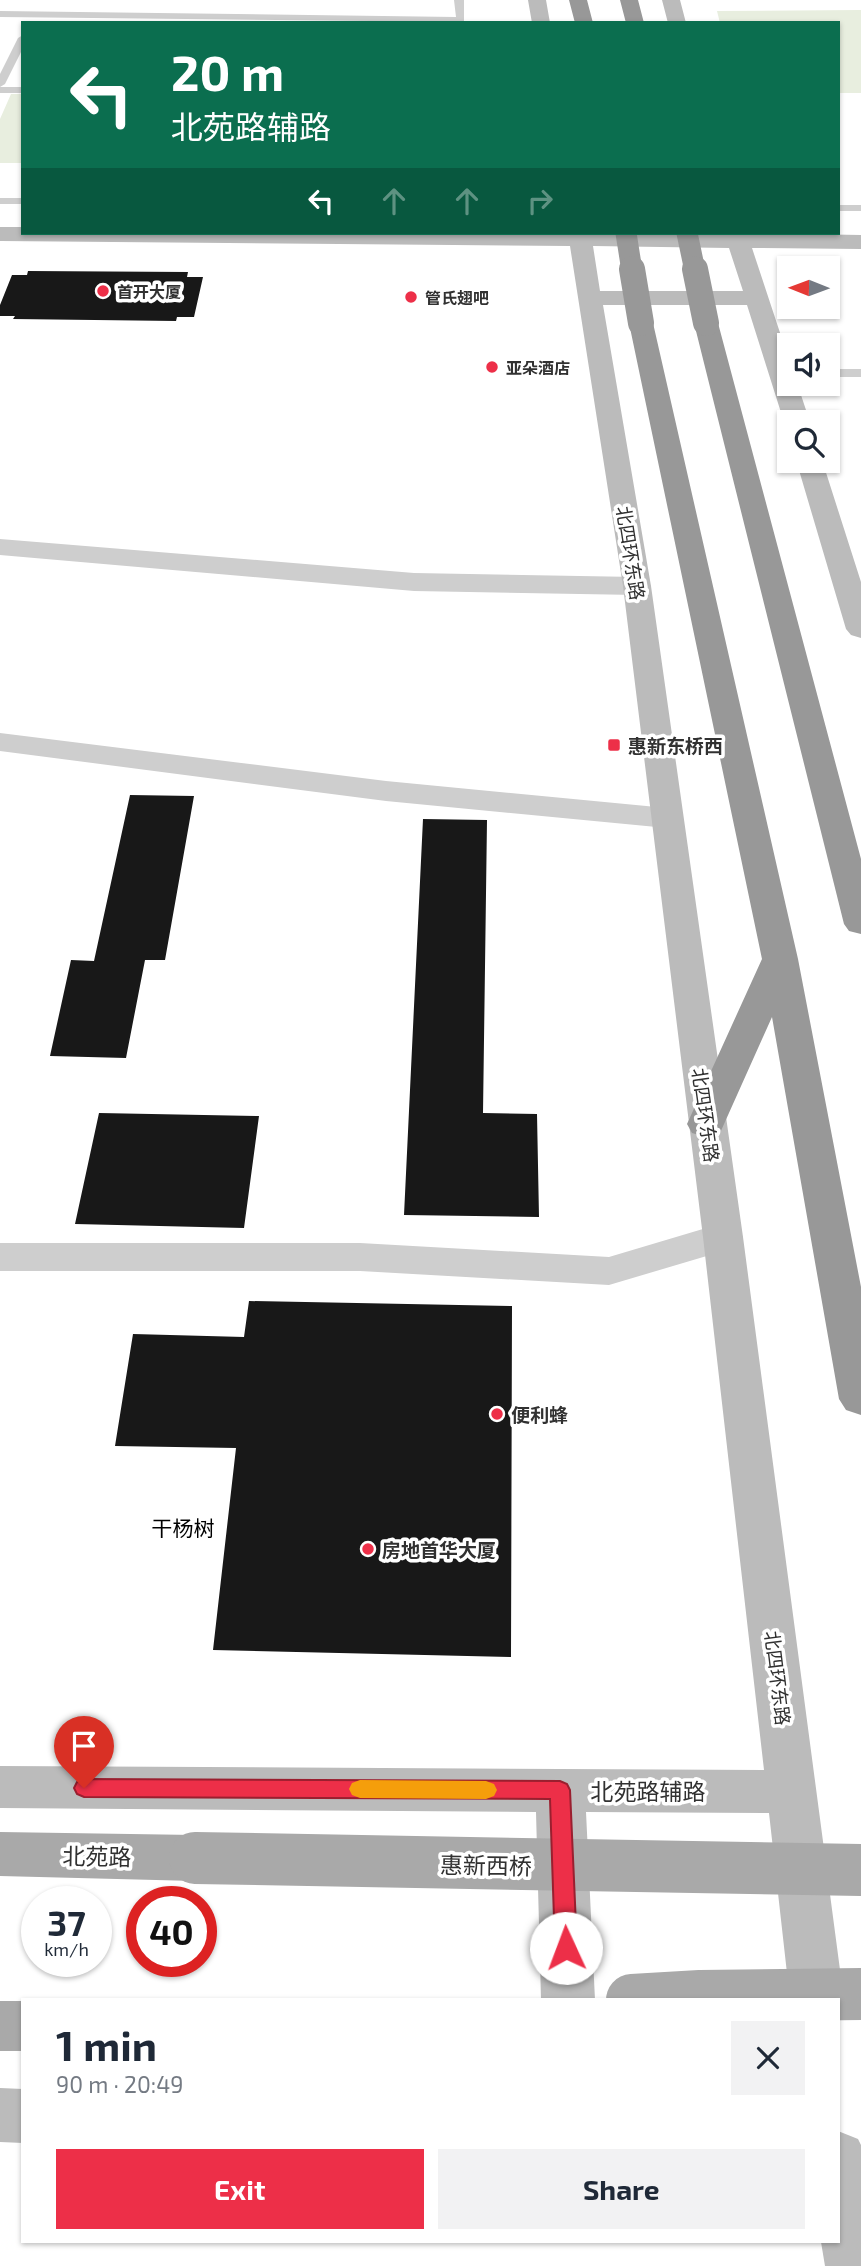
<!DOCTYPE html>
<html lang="en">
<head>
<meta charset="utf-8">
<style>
	:root { --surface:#fff; --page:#f2f2f3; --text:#1f2937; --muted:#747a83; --accent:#ed2f48 }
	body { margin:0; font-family:"Exo 2","Noto Sans SC",sans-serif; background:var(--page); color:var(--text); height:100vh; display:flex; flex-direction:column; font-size:26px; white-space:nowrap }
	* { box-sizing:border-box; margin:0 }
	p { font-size:23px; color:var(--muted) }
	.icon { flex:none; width:38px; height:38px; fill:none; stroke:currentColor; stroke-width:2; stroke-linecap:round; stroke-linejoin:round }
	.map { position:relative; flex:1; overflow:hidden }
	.sheet { position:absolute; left:21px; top:1998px; width:819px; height:245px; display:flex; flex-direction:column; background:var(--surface); border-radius:0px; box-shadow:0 2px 5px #0004 }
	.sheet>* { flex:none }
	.guide { position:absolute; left:21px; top:21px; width:819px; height:214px; border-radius:0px; box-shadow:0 2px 5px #0004; background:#0b6e4f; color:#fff; overflow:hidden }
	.needle { width:46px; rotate:271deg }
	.tools { position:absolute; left:777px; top:256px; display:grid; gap:14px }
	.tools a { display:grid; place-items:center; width:63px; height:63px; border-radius:0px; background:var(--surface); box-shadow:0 2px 5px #0004; font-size:35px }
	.speed { position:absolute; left:21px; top:1886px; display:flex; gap:14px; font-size:35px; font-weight:700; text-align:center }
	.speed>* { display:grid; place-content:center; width:91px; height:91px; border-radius:50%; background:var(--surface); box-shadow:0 2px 5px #0004; line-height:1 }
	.speed small { font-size:18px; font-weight:400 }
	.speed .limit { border:10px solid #d22; background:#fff; color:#111 }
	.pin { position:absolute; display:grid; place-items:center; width:60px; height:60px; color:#fff; margin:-72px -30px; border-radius:50% 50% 50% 0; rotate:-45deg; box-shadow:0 0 7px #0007 }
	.pin .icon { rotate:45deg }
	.me { position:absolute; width:77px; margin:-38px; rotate:358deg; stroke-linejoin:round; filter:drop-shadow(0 0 5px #0008) }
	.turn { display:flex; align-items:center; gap:24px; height:147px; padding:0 35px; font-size:32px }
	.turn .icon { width:91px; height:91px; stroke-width:2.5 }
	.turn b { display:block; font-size:49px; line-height:60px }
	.lanes { display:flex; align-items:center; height:66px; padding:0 35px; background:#0003; justify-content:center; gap:35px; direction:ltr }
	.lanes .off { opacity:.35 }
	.round { display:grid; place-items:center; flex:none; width:74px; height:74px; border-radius:0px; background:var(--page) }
	.overview { display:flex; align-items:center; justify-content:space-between; height:119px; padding:0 35px }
	h1 { font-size:42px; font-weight:700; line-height:52px }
	.primary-button { display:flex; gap:14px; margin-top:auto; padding:14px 35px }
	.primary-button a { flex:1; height:80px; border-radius:0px; background:var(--accent); color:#fff; font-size:28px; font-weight:700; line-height:80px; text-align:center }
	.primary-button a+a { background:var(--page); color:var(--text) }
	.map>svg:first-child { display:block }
	.green { fill:#e8eedf }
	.building { fill:#181818 }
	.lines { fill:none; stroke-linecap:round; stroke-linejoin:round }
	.lane { fill:#cecece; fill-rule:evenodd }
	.street { fill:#cecece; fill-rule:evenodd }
	.secondary { fill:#bbb; fill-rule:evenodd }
	.primary { fill:#a9a9a9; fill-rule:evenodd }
	.highway { fill:#989898; fill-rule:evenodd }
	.primary-bridge { stroke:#a9a9a9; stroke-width:52 }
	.highway-bridge-far1 { stroke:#989898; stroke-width:21 }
	.highway-bridge { stroke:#989898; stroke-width:26 }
	.route { fill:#ed2f48; stroke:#9a1f2f; stroke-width:2 }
	.slow { fill:#f59e0b }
	.poi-dot { fill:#ed2f48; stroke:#fff; stroke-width:2.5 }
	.labels { text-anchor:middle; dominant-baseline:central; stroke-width:7; stroke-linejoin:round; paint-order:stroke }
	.far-poi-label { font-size:16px; font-weight:bold; fill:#313131; stroke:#fff; text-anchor:start }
	.street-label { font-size:19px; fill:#313131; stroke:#fff }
	.poi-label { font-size:19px; font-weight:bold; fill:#313131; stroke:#fff; text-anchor:start }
	.neighbourhood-label { font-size:21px; fill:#000; stroke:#fff }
	.near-street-label { font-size:23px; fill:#313131; stroke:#fff }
</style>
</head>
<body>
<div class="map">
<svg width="861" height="2266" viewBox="0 0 861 2266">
	<rect width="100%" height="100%" fill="#fff"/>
	<path class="green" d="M 861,10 L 861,93 L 838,93 L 838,23 L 720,23 L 717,11 Z
		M 11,94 L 23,94 L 23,163 L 0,163 L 0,119 Z"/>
	<path class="building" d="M 28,271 L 188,272 L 187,277 L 203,277 L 194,317 L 177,317 L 176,321 L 13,319 L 15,316 L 0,316 L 0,305 L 12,275 L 27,275 Z
		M 130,795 L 194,796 L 165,960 L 145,960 L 126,1058 L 50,1056 L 71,960 L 94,961 Z
		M 423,819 L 487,820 L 483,1113 L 537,1114 L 539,1217 L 404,1215 Z
		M 99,1113 L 259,1116 L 244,1228 L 75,1224 Z
		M 249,1301 L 512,1306 L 511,1657 L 213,1650 L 236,1448 L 115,1446 L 133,1334 L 244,1337 Z"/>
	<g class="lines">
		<path class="lane" d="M 454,0 L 464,0 L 464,22 L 0,17 L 0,11 L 456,17 Z
			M 23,35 L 23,48 L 5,84 L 0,87 L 0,74 L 18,38 Z
			M 0,87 L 23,87 L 23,93 L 0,93 Z
			M 0,198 L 23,198 L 23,204 L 0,204 Z
			M 838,205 L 861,205 L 861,211 L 838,211 Z
			M 828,369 L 861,369 L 861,377 L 828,377 Z"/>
		<path class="street" d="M 0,539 L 414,573 L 637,577 L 647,580 L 651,586 L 647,592 L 637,595 L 414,591 L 0,555 Z
			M 0,733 L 386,781 L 667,808 L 679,811 L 683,818 L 679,825 L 667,828 L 386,801 L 0,751 Z
			M 723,1223 L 737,1227 L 743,1237 L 737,1247 L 609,1285 L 360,1271 L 0,1271 L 0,1243 L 360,1243 L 609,1257 Z"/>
		<path class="secondary" d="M 528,0 L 546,0 L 550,23 L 532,23 Z
			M 662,0 L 680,0 L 686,23 L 668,23 Z
			M 0,227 L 23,227 L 23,233 L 747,233 L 861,235 L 861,249 L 752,248 L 789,360 L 789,383 L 797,383 L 810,422 L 789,422 L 789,428 L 784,422 L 747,305 L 603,305 L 651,586 L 743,1237 L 844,2000 L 838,2013 L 838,2000 L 790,2000 L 769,1813 L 586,1812 L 595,2000 L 541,2000 L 536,1812 L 0,1808 L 0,1766 L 764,1770 L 703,1237 L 623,586 L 570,246 L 0,241 ZM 593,246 L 729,248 L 743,291 L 600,291 Z
			M 796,460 L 822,460 L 861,582 L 861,638 L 851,635 L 846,629 Z
			M 0,2088 L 23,2089 L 23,2143 L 0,2142 Z
			M 838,2131 L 858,2139 L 861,2145 L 861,2266 L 825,2266 L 821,2242 L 838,2242 Z"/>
		<path class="primary" d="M 0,1832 L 195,1835 L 213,1842 L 221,1858 L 213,1874 L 195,1881 L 0,1876 Z
			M 0,2001 L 23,2001 L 23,2051 L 0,2051 Z"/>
		<path class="highway" d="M 569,0 L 587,0 L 593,23 L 575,23 Z
			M 620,0 L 638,0 L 644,23 L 626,23 Z
			M 641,316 L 650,318 L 653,323 L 798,959 L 861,1287 L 861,1415 L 846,1410 L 839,1399 L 772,1017 L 720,1133 L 706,1137 L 692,1133 L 687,1124 L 762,959 L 629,323 L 632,318 Z
			M 706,316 L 715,318 L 718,323 L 861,859 L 861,934 L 849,931 L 844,924 L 694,323 L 697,318 Z"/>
		<path class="primary-bridge" d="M 195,1858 L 861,1870
			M 632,2000 L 700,1996 L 861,1994"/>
		<path class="highway-bridge-far1" d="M 626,233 L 632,271
			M 687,233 L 695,271"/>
		<path class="highway-bridge" d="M 632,269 L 641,323
			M 695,269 L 706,323"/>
	</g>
	<path class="route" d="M 84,1779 L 560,1781 L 567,1784 L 570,1790 L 577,1948 L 574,1955 L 566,1958 L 558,1955 L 555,1948 L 550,1799 L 84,1797 L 77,1794 L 74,1788 L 77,1782 Z"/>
	<path class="slow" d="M 360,1780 L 486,1781 L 494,1784 L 497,1790 L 494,1796 L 486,1799 L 360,1798 L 352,1795 L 349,1789 L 352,1783 Z"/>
	<g class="poi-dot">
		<circle cx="103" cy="291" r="7"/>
		<circle cx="411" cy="297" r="7"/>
		<circle cx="492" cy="367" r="7"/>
		<rect x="607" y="738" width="14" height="14" rx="3.5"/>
		<circle cx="497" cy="1414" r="7"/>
		<circle cx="368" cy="1549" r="7"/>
	</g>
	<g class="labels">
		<g class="far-poi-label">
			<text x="117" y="291">首开大厦</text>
			<text x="425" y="297">管氏翅吧</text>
			<text x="506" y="367">亚朵酒店</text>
		</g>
		<g class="street-label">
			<text transform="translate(631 553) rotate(81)">北四环东路</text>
			<text transform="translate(706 1115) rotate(82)">北四环东路</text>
			<text transform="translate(778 1678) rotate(83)">北四环东路</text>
		</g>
		<g class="poi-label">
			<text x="628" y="745">惠新东桥西</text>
			<text x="511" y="1414">便利蜂</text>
			<text x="382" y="1549">房地首华大厦</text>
		</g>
		<g class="neighbourhood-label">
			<text x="183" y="1527">干杨树</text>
		</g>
		<g class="near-street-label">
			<text x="648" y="1791">北苑路辅路</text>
			<text transform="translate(97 1856) rotate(1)">北苑路</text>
			<text transform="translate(486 1865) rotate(1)">惠新西桥</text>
		</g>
	</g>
</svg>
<div class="tools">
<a><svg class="needle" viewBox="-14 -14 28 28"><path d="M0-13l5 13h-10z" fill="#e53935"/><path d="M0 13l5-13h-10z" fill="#747a83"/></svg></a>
<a><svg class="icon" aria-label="sound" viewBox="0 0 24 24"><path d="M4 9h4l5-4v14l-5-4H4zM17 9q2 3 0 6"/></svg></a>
<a><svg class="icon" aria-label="search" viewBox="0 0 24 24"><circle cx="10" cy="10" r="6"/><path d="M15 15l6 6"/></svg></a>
</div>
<div class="speed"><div>37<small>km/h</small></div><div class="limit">40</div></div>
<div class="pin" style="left:84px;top:1788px;background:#d93025"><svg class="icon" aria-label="arrive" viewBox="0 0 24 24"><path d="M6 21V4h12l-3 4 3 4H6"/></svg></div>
<svg class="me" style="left:566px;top:1948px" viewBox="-20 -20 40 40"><circle r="19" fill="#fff"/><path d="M0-13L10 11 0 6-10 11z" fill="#ed2f48"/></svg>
<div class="guide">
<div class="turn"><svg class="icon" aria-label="left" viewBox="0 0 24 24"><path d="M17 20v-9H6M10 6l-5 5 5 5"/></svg><div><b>20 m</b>北苑路辅路</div></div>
<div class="lanes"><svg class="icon" aria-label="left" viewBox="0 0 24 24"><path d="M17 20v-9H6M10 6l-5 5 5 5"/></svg><svg class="icon off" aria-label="ahead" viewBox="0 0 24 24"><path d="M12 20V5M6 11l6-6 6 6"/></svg><svg class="icon off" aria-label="ahead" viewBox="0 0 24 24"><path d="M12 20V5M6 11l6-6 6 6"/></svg><svg class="icon off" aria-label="right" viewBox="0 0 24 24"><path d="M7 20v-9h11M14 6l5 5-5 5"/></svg></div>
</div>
<section class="sheet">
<div class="overview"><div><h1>1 min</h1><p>90 m · 20:49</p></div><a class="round"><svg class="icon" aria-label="close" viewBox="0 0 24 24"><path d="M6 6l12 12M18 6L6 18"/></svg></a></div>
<div class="primary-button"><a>Exit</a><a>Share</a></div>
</section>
</div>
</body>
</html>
